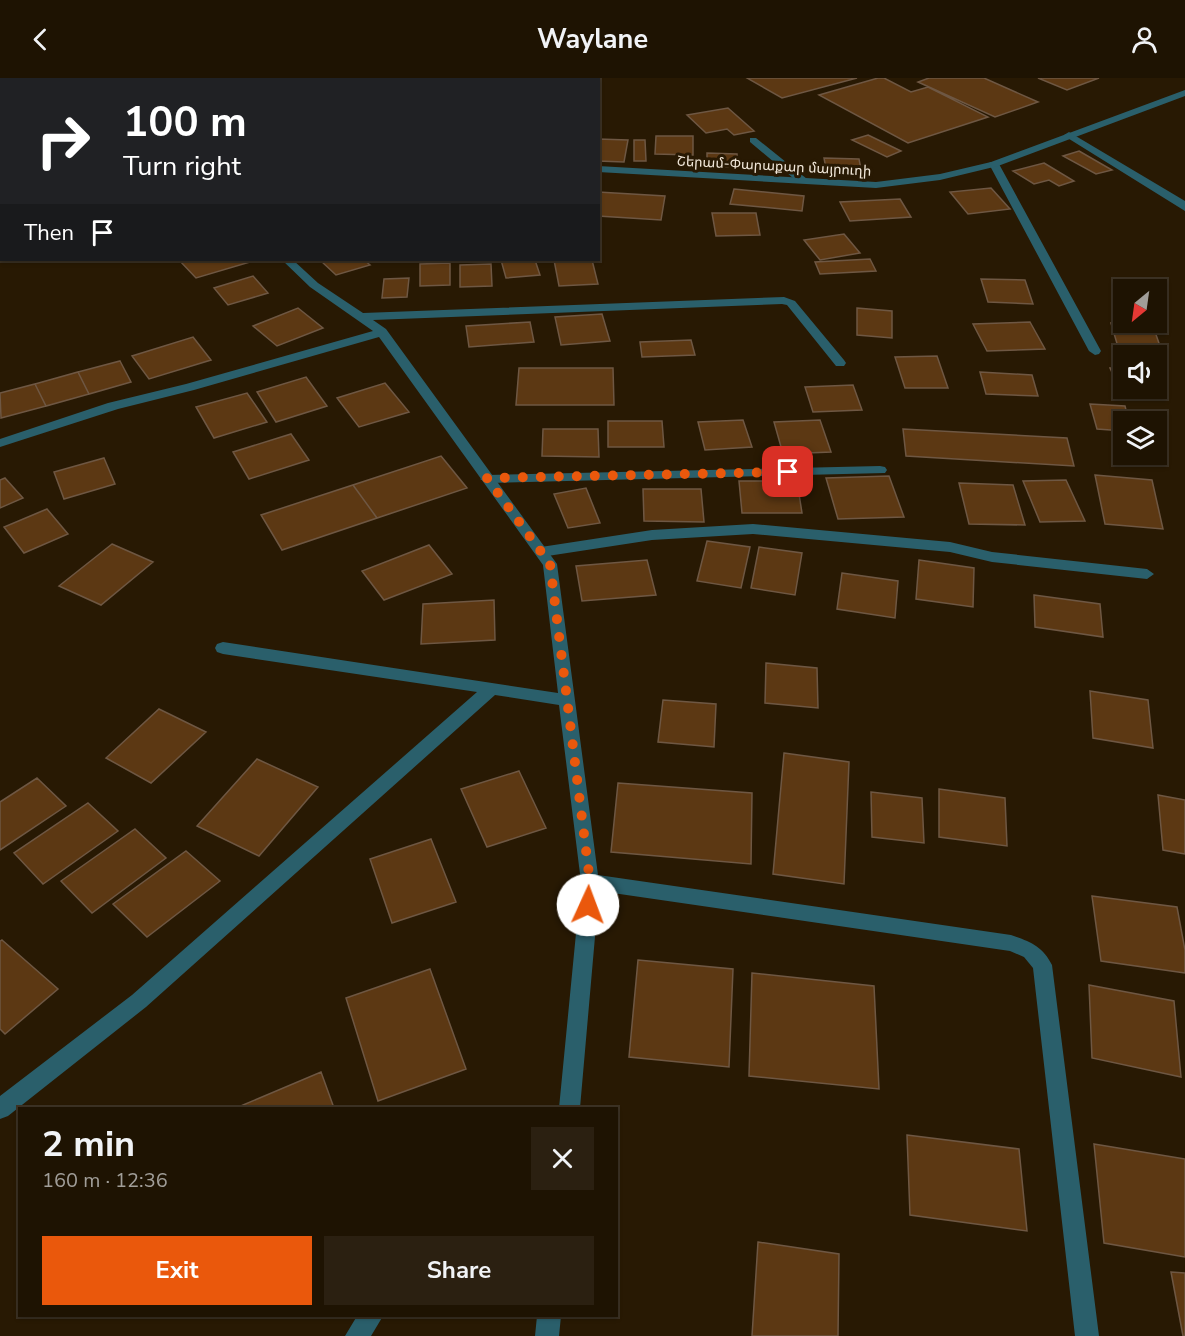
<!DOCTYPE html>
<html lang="en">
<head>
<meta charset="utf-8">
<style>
	:root { --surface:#1e1302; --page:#2b2011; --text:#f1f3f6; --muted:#a19e99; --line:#3c3224; --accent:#ea580c }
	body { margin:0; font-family:"Nunito Sans","Noto Sans Armenian",sans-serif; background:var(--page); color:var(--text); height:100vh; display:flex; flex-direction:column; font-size:22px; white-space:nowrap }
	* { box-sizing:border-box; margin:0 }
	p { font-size:20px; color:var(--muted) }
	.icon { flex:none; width:33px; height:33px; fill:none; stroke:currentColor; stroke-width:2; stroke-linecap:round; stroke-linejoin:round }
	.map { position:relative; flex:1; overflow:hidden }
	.details { position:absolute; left:18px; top:1029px; width:600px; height:210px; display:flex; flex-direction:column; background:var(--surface); border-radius:0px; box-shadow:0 2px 4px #0004,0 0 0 2px var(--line) }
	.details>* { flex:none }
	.banner { position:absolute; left:0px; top:0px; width:600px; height:183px; box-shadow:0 2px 4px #0004,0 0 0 2px var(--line); background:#202124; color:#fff; overflow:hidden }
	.needle { width:39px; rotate:209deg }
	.buttons { position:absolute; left:1113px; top:201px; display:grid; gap:12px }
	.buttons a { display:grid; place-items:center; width:54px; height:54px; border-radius:0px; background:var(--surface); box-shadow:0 2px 4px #0004,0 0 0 2px var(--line); font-size:30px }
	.pin { position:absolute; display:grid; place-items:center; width:51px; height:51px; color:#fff; margin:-26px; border-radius:12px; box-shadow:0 3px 9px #0006 }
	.me { position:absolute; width:66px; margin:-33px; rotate:2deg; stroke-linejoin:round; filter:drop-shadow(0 0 4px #0008) }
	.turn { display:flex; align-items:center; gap:21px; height:126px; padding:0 24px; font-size:27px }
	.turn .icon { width:78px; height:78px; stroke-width:2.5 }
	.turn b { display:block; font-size:42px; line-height:51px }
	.then { display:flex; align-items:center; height:57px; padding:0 24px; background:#0003; gap:12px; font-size:22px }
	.round { display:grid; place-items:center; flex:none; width:63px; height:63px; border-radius:0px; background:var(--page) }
	.head { display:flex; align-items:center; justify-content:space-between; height:102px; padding:0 24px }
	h1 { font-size:36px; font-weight:700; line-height:45px }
	.primary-button { display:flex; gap:12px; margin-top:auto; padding:12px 24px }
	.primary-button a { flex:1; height:69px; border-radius:0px; background:var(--accent); color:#fff; font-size:24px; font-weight:700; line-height:69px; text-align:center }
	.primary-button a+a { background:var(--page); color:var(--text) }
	header { display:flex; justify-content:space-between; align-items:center; height:78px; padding:0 24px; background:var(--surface); font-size:27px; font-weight:700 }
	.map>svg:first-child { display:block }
	.building { fill:#5c3813; stroke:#6e5743; stroke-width:1.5 }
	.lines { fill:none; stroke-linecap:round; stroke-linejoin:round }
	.tertiary-tunnel { stroke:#463823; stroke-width:10; stroke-dasharray:10 5; stroke-linecap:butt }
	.service { fill:#2a5f6b; fill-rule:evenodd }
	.minor { fill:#2a5f6b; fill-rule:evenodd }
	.tertiary { fill:#2a5f6b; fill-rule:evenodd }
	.trunk { fill:#30acc6; fill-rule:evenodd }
	.rail-casing { stroke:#bdb2a2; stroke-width:4.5 }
	.rail { stroke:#281903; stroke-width:3; stroke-dasharray:8; stroke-linecap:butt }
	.route { stroke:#ea580c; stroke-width:10; stroke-dasharray:0 18 }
	.labels { text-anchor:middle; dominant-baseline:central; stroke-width:6; stroke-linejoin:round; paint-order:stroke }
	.far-street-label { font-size:14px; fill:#f1e7d9; stroke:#281903 }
</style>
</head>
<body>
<header><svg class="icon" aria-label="back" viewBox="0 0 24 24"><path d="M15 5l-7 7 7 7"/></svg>Waylane<svg class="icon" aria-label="person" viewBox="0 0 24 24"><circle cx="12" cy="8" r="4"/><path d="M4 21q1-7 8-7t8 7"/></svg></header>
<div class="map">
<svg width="1185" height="1258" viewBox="0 0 1185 1258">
	<rect width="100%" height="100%" fill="#281903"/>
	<path class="building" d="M 747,0 L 857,0 L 782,20 Z
		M 878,0 L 884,0 L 911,14 L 928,9 L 988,39 L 908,65 L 819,17 Z
		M 929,0 L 984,0 L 1038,24 L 995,39 L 918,4 Z
		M 1038,0 L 1099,0 L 1067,12 Z
		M 728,30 L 754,53 L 734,57 L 727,51 L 706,55 L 687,37 Z
		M 868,57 L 901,73 L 887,79 L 852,62 Z
		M 656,58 L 693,58 L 693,77 L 655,76 Z
		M 598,61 L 628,62 L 624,84 L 598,83 Z
		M 634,62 L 645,62 L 646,83 L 634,83 Z
		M 1079,73 L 1112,92 L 1096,96 L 1063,78 Z
		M 707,75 L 737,76 L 738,89 L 707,89 Z
		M 824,80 L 859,81 L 862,96 L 827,96 Z
		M 1044,85 L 1074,103 L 1059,108 L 1049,102 L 1034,106 L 1013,93 Z
		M 991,110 L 1010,131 L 968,136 L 950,114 Z
		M 734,111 L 804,118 L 802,133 L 730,126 Z
		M 598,114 L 665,118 L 661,142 L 598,138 Z
		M 900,121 L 911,139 L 850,143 L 840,124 Z
		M 712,135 L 756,135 L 760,157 L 716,158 Z
		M 844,156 L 860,175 L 820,182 L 804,162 Z
		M 870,181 L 876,193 L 820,196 L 815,184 Z
		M 179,182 L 247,182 L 250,184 L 196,200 Z
		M 320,182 L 364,182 L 370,187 L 336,197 Z
		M 501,182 L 535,182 L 540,197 L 506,200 Z
		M 554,182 L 592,182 L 598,206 L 559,208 Z
		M 450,185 L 450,207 L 420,208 L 420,186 Z
		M 491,186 L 492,208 L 460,209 L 460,187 Z
		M 253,198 L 268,215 L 228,227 L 214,210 Z
		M 409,200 L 407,219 L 382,220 L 384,201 Z
		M 981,201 L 1025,202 L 1033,226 L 988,224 Z
		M 298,230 L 323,250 L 277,268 L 253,248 Z
		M 857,230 L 892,233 L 892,260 L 857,257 Z
		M 602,236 L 610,263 L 561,267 L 555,239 Z
		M 530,244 L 534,264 L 469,269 L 466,248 Z
		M 1030,244 L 1045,271 L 987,273 L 973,246 Z
		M 1111,245 L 1153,248 L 1161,271 L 1118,269 Z
		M 193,259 L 211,282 L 149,301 L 132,278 Z
		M 691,262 L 695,277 L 642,279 L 640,264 Z
		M 937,278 L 948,310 L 905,310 L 895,279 Z
		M 120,283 L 131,304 L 89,316 L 78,294 Z
		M 519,290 L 613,290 L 614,327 L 516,327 Z
		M 1110,290 L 1124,290 L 1124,310 L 1156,310 L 1158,291 L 1168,313 L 1120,312 Z
		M 78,294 L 89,316 L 46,328 L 35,306 Z
		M 980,294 L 1032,297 L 1038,318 L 986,316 Z
		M 306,299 L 327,328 L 276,344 L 257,314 Z
		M 385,305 L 409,334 L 359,349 L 337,320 Z
		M 35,306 L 46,328 L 1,340 L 0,315 Z
		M 853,307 L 862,332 L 813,334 L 805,309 Z
		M 247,315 L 267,344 L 214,360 L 196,329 Z
		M 1090,326 L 1125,328 L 1129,344 L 1124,344 L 1124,353 L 1097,351 Z
		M 743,342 L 752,369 L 705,372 L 698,344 Z
		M 820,342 L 831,374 L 783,376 L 774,344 Z
		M 608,343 L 662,343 L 664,369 L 608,369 Z
		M 543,351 L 598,351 L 599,379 L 542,378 Z
		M 903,351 L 1067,360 L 1074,388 L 906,378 Z
		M 291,356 L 309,382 L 249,401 L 233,374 Z
		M 441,378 L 467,410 L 377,440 L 353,407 Z
		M 104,380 L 115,406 L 64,421 L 54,394 Z
		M 1095,397 L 1152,402 L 1163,451 L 1105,446 Z
		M 889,398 L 904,439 L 838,441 L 826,400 Z
		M 5,400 L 23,420 L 0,430 L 0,402 Z
		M 1066,402 L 1085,443 L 1040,444 L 1023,403 Z
		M 739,403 L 797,403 L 802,435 L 742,435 Z
		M 959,405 L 1013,407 L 1025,447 L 969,446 Z
		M 353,407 L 377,440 L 282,472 L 261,437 Z
		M 586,410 L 600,445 L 568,450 L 554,416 Z
		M 643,411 L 701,411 L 704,444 L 644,443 Z
		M 47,431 L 68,456 L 24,475 L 4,449 Z
		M 707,463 L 750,469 L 741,510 L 697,503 Z
		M 112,466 L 153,484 L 101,527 L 59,508 Z
		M 429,467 L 452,496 L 384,522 L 362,493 Z
		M 759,469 L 802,475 L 795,517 L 751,510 Z
		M 647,482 L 656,517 L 582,523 L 576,488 Z
		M 919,482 L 974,490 L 973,529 L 916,521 Z
		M 842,495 L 898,503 L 895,540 L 837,531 Z
		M 1034,517 L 1100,526 L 1103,559 L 1035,549 Z
		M 494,522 L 495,562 L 421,566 L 423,526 Z
		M 766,585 L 817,590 L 818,630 L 765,625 Z
		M 1090,613 L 1148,622 L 1153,670 L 1093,660 Z
		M 663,622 L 716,626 L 714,669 L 658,664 Z
		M 159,631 L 206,654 L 151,705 L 106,680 Z
		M 784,675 L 849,684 L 844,806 L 773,796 Z
		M 257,681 L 318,709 L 259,778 L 197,748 Z
		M 519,693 L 546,750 L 487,769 L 461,711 Z
		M 37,700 L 66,728 L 0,772 L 0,724 Z
		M 618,705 L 752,715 L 751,786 L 611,774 Z
		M 939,711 L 1005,720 L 1007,768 L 939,759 Z
		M 871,714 L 922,720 L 924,765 L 872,759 Z
		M 1158,717 L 1185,722 L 1185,776 L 1163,772 Z
		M 88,725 L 118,753 L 43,806 L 14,775 Z
		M 135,751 L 166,780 L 92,835 L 61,803 Z
		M 431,761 L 456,824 L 392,845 L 370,781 Z
		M 186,773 L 220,803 L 147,859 L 113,826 Z
		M 1092,818 L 1177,829 L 1185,872 L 1185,895 L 1101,883 Z
		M 2,862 L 58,911 L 5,956 L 0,951 L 0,863 Z
		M 638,882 L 733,891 L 729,989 L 629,979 Z
		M 430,891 L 466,991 L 378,1023 L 346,920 Z
		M 752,895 L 874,908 L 879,1011 L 749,998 Z
		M 1089,907 L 1174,923 L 1181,999 L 1092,980 Z
		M 321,994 L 334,1030 L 236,1030 Z
		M 907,1057 L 1019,1071 L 1027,1153 L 910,1137 Z
		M 1094,1066 L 1185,1081 L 1185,1179 L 1104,1165 Z
		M 758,1164 L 839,1176 L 838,1258 L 752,1258 Z
		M 1171,1194 L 1185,1195 L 1185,1258 L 1183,1258 Z"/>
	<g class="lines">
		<path class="tertiary-tunnel" d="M 137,0 L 139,2"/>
		<path class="service" d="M 750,60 L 756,60 L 807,101 L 807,105 L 799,105 L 750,64 Z
			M 990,84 L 999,86 L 1101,273 L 1099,276 L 1095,277 L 1089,273 L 989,86 Z
			M 880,388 L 885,389 L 887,392 L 885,395 L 487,405 L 480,401 L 487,397 Z
			M 753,446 L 950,464 L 992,474 L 1147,491 L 1154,496 L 1147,501 L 992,484 L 950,474 L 753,456 L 652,462 L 541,479 L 534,474 L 541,469 L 652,452 Z"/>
		<path class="minor" d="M 1069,54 L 1185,123 L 1185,133 L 1066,59 L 1064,57 Z
			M 282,182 L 293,182 L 318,205 L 363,235 L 784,219 L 795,223 L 844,282 L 846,285 L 844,288 L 836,288 L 787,227 L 782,226 L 373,242 L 386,251 L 557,486 L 598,797 L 1011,857 C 1029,863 1043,868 1052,887 L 1099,1258 L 1075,1258 L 1033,890 L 1024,879 L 1010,873 L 599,813 L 580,1030 L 559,1030 L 581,804 L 559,627 L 495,617 L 146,929 L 8,1038 L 0,1041 L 0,1018 L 132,917 L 477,614 L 223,576 L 217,574 L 215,570 L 217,566 L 223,564 L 558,615 L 543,487 L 379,259 L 194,312 L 118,331 L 0,369 L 0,361 L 108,325 L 186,306 L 373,253 L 310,209 Z
			M 357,1238 L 383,1238 L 371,1258 L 345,1258 Z
			M 537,1238 L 561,1238 L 559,1258 L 535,1258 Z"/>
		<path class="tertiary" d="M 1185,12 L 1185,18 L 998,88 L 940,102 L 876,110 L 598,94 L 598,88 L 876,104 L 940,96 L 991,84 Z"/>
		<path class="trunk" d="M 20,0 L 38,0 L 19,2 Z
			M 87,0 L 103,0 L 86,2 Z
			M 166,0 L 176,0 L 165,2 Z
			M 0,2 L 2,2 L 2,8 L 0,8 Z"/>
		<g class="rail-casing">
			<path id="rail" d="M 288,2 L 295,0"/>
		</g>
		<use href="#rail" class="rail"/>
	</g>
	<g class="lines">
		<path class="route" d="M 588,827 L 590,804 L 550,486 L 487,400 L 788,394"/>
	</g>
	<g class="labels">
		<g class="far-street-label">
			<text transform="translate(774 88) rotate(3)">Շերամ-Փարաքար մայրուղի</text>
		</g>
	</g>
</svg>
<div class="buttons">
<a><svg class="needle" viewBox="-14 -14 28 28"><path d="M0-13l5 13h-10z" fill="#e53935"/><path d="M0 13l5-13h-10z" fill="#a19e99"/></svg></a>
<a><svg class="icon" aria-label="sound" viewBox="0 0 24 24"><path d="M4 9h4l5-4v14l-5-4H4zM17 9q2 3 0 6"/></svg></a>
<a><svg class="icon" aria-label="layers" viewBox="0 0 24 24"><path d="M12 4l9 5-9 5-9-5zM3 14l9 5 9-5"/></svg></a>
</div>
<div class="pin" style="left:788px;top:394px;background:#d93025"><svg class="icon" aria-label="arrive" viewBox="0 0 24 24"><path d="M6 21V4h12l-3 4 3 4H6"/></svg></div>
<svg class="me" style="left:588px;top:827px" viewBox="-20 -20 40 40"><circle r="19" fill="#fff"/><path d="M0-13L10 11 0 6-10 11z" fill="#ea580c"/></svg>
<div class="banner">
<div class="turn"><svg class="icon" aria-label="right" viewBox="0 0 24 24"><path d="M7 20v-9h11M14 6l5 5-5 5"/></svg><div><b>100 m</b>Turn right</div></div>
<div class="then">Then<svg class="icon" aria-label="arrive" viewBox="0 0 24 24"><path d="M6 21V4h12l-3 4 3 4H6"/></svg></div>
</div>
<section class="details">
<div class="head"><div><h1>2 min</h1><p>160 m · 12:36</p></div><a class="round"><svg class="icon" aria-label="close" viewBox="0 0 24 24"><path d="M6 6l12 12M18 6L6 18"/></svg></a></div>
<div class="primary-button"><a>Exit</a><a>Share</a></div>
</section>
</div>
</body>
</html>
